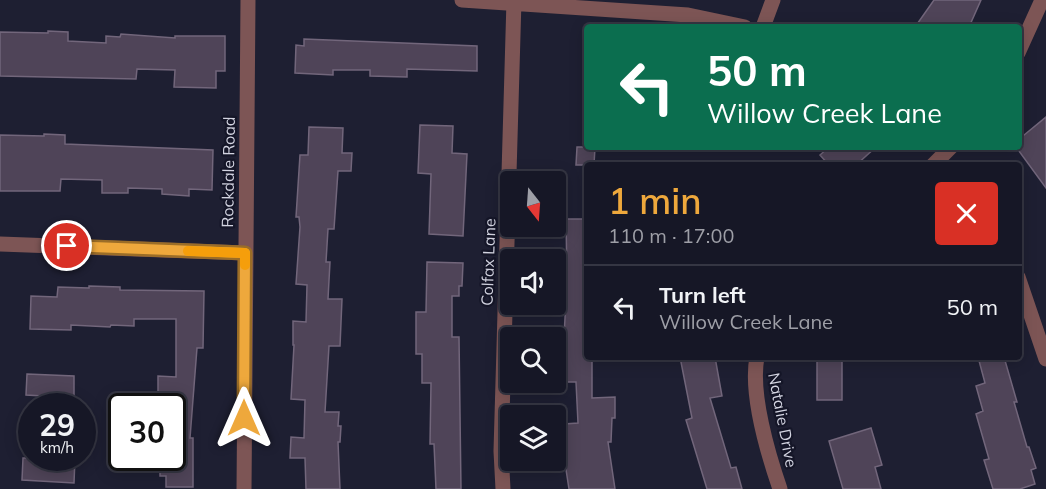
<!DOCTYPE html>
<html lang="en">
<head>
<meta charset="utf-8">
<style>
	:root { --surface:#161726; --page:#1f202e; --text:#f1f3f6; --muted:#9e9fa7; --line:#353643; --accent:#eea83c }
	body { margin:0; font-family:Mulish,sans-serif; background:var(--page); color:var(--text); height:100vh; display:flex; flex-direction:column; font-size:22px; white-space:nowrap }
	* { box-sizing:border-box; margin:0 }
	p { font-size:20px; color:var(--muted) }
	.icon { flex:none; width:33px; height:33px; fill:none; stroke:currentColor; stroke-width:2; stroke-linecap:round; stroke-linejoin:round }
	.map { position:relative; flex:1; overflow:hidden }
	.details { position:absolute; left:584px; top:162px; width:438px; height:198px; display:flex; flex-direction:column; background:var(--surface); border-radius:6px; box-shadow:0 3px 15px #0003,0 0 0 2px var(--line) }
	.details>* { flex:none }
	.hud { position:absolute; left:584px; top:24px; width:438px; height:126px; border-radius:6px; box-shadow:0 3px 15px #0003,0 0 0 2px var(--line); background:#0b6e4f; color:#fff; overflow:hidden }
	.needle { width:39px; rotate:163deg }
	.fabs { position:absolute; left:500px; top:171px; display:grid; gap:12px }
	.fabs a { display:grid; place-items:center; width:66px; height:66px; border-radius:6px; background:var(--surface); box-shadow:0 3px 15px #0003,0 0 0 2px var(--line); font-size:30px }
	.speed { position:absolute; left:18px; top:393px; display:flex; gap:12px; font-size:30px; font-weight:700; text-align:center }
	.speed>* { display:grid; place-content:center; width:78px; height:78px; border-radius:50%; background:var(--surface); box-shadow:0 3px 15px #0003,0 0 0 2px var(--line); line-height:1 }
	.speed small { font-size:15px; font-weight:400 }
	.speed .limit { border:3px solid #111; border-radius:9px; background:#fff; color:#111 }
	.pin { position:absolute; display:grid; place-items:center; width:51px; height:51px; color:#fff; margin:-26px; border:3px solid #fff; border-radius:50%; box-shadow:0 2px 6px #0007 }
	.me { position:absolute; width:66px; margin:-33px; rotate:0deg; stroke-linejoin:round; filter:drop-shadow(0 0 4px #0008) }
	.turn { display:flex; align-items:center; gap:21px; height:126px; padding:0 24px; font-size:27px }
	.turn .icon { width:78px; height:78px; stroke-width:2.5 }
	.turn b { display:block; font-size:42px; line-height:51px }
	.round { display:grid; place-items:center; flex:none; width:63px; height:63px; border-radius:6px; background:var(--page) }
	.summary { display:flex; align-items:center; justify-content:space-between; height:102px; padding:0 24px }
	h1 { font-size:36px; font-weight:600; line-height:45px; color:var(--accent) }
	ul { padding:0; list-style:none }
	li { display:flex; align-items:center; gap:18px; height:84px; padding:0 24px; border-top:2px solid var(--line) }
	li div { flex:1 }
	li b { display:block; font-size:22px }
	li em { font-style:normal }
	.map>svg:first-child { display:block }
	.building { fill:#4f4458; stroke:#72667b; stroke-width:1.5 }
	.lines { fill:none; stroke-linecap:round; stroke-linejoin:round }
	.minor { stroke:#7d5555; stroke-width:15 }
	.route-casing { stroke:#9b6d27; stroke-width:15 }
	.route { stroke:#eea83c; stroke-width:10 }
	.slow { stroke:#f59e0b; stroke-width:10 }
	.labels { text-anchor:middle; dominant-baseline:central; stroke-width:4.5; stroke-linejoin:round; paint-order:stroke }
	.street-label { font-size:16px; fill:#d3d4e1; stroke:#151628 }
</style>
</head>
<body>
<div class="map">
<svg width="1046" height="489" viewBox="0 0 1046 489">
	<rect width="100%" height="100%" fill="#1e1f32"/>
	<path class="building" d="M 934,0 L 981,0 L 969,27 L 915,27 Z
		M 48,31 L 68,32 L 68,41 L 106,43 L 106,36 L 120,37 L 121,34 L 175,38 L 175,36 L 225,36 L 225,71 L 216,71 L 216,88 L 174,87 L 175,70 L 137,69 L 136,79 L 0,76 L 0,32 L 48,33 Z
		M 304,39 L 477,46 L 477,71 L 407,69 L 407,77 L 370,76 L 370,70 L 333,70 L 333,75 L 295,73 L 296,45 L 304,46 Z
		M 1046,117 L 1046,188 L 1016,147 L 1018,147 L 1018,140 Z
		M 420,125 L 453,126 L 452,153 L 467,154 L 463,236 L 429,234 L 431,174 L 418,173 Z
		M 309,127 L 343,128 L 342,153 L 352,153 L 351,171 L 338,171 L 334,229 L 328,229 L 326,262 L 330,262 L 328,299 L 342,299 L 340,346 L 329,346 L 325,412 L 339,412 L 338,426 L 341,426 L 340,442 L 338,442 L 340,489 L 306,489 L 305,458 L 290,458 L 291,437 L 304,438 L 305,400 L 291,399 L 294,345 L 293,345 L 293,321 L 306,322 L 307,285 L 296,284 L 300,227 L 299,217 L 296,217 L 300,155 L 308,155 Z
		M 44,134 L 65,135 L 65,144 L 213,150 L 212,190 L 189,189 L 189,196 L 162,194 L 162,189 L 128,188 L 128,193 L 102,193 L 102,180 L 61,179 L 60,191 L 0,191 L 0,135 L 44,136 Z
		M 577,147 L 595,147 L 594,165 L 576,165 Z
		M 829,147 L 876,147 L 856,165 L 829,165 L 820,155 Z
		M 566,219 L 586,219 L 586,357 L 591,357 L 592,361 L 592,398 L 615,397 L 615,418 L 612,418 L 611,442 L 608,442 L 615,489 L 569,489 L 565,463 L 564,424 L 578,423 L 576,382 L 564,382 L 565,356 L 563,355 L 566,300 L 564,300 L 565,278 L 567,279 Z
		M 427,262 L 463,263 L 462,286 L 459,286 L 459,296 L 452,296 L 452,337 L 459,337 L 461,489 L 436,489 L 434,444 L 430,444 L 431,383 L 422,383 L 422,354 L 416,354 L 416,312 L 426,312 Z
		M 89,286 L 120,287 L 120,290 L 204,291 L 203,348 L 197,348 L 190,438 L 193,438 L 193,487 L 166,487 L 166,476 L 160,476 L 160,458 L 172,458 L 172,406 L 165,406 L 166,393 L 158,393 L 158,376 L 176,377 L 176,319 L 134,319 L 134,326 L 111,325 L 110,327 L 71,325 L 71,330 L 30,329 L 31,296 L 57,297 L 58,287 L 89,288 Z
		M 680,357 L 715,357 L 722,396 L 710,398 L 731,468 L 736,467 L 742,489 L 707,489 L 686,420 L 692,418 Z
		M 817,357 L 842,357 L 842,400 L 817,400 Z
		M 978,357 L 1004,357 L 1017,402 L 1014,402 L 1027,447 L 1029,447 L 1036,468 L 1031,470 L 1035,484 L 1020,489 L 993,489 L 984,460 L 989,459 L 976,414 L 983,411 L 976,386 L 985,383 Z
		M 27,374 L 74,376 L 74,406 L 43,406 L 43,396 L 26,395 Z
		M 871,428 L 882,465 L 875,467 L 881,489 L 843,489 L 829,441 Z
		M 23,458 L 75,458 L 74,483 L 22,480 Z"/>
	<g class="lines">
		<path class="minor" d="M 462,0 L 688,15 L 745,27
			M 763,27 L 773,0
			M 1018,53 L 1042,0
			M 933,165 L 951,147
			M 0,244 L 245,253
			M 1018,277 L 1046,359
			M 757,357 C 750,393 768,454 780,489
			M 244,489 L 248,0
			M 503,489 L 501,451 L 514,0"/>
	</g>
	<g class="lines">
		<g class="route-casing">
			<path id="route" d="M 67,246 L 245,253 L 244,418"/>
		</g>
		<use href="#route" class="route"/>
		<path class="slow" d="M 188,251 L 245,253 L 245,265"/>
	</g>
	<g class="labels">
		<g class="street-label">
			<text transform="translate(228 172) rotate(-89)">Rockdale Road</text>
			<text transform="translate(488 262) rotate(-88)">Colfax Lane</text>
			<text transform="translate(783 420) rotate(79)">Natalie Drive</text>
		</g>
	</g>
</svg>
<div class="fabs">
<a><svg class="needle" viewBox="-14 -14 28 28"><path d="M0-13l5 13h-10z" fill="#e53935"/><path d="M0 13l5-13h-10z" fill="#9e9fa7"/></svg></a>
<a><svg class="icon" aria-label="sound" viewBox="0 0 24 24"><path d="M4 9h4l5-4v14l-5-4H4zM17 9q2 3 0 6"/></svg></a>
<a><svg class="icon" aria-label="search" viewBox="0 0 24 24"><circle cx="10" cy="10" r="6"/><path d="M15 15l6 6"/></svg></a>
<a><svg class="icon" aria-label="layers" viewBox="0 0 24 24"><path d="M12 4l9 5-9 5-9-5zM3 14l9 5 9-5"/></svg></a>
</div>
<div class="speed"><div>29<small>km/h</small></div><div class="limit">30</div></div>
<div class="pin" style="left:67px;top:246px;background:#d93025"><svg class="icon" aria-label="arrive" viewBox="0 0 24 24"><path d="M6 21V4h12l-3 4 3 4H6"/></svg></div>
<svg class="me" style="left:244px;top:418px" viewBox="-20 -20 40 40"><path d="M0-17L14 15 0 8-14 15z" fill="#eea83c" stroke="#fff" stroke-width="4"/></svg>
<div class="hud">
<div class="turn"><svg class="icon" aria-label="left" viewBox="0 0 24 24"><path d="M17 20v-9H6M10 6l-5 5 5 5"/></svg><div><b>50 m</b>Willow Creek Lane</div></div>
</div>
<section class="details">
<div class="summary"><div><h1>1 min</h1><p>110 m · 17:00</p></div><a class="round" style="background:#d93025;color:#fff"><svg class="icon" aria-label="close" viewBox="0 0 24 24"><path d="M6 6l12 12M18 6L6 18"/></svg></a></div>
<ul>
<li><svg class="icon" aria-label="left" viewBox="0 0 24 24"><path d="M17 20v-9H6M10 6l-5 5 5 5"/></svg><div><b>Turn left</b><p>Willow Creek Lane</p></div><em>50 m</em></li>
</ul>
</section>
</div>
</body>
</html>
